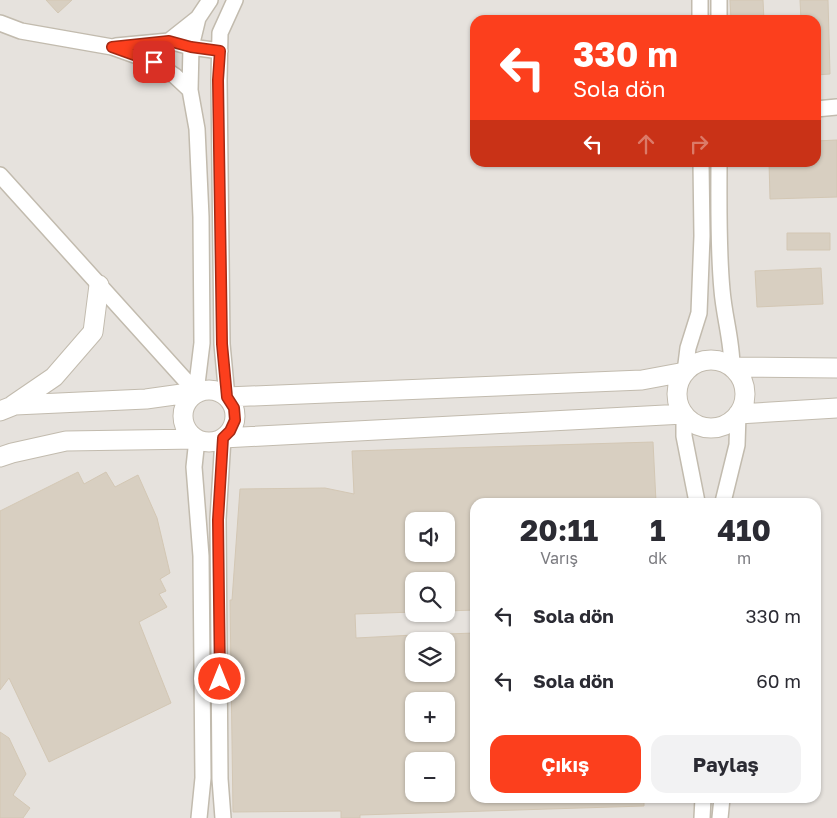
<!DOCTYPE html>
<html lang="tr">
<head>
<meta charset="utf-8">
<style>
	:root { --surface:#fff; --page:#f2f2f3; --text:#2b2b33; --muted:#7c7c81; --accent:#fc3f1d }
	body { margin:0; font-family:"Golos Text",sans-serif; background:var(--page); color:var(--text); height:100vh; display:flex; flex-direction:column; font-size:19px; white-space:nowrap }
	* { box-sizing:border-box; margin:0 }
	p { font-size:16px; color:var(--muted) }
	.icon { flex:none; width:28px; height:28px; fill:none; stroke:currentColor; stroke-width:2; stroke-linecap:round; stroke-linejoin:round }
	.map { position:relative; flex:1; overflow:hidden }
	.side { position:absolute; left:470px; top:498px; width:351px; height:305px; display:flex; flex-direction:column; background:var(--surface); border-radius:15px; box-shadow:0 1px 4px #0004 }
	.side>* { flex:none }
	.top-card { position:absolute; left:470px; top:15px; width:351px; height:152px; border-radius:15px; box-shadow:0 1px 4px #0004; background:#fc3f1d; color:#fff; overflow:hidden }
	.fabs { position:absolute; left:405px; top:512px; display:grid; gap:10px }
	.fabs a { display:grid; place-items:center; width:50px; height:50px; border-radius:10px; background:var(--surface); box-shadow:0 1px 4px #0004; font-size:25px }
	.pin { position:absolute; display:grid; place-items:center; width:42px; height:42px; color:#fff; margin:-21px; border-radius:10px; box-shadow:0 2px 8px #0006 }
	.me { position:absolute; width:55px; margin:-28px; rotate:0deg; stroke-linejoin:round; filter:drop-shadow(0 0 4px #0008) }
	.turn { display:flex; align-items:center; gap:18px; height:105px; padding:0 20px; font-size:22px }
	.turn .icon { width:65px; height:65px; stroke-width:2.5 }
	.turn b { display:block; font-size:35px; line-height:42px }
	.lanes { display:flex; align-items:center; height:48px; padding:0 20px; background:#0003; justify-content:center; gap:25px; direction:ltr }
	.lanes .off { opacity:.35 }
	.eta { display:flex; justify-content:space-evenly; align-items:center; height:85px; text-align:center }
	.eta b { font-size:30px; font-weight:700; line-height:35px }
	.button { display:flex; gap:10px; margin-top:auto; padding:10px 20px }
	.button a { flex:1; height:58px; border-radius:15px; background:var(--accent); color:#fff; font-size:20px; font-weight:700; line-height:58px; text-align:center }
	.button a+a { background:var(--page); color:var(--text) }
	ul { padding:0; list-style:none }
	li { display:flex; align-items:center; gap:15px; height:65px; padding:0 20px }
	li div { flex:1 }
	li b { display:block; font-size:19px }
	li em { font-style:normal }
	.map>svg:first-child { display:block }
	.industrial { fill:#e6e2dd; fill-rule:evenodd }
	.building { fill:#d8cfc1; stroke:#d3c7b4; fill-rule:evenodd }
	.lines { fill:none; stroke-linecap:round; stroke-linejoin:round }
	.minor-casing { stroke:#c2bbae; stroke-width:18 }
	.tertiary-casing { stroke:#c2bbae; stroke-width:21 }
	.minor { stroke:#fff; stroke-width:15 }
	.tertiary { stroke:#fff; stroke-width:19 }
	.route-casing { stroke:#a42913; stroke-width:12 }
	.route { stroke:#fc3f1d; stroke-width:9 }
</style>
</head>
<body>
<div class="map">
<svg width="837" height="818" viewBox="0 0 837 818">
	<rect width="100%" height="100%" fill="#f6f3ec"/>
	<path class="industrial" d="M 0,0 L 837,0 L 837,818 L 0,818 ZM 475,20 L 816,20 L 816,162 L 475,162 ZM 475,502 L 816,502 L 816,798 L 475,798 ZM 414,521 L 446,521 L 446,554 L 414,554 ZM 414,581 L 446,581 L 446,614 L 414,614 ZM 414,641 L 446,641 L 446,674 L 414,674 ZM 414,701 L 446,701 L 446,734 L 414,734 ZM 414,761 L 446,761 L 446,794 L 414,794 Z"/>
	<path class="building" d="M 46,0 L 72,0 L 58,13 Z
		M 730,0 L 763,0 L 764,20 L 731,20 Z
		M 800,0 L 828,0 L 830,74 L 816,75 L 816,20 L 801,20 Z
		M 837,140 L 837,197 L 770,199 L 769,162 L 816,162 L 816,141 Z
		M 787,233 L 830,233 L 830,250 L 787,250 Z
		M 821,268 L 823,304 L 757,307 L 755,271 Z
		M 653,442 L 656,502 L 475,502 L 475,610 L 446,611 L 446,581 L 414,581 L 414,612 L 355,614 L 356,638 L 414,635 L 414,674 L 446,674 L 446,634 L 475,633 L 475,798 L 644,798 L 644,806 L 360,815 L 360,818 L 341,818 L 341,811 L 233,812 L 230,600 L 232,600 L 240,489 L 325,488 L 354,494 L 352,451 ZM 414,521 L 446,521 L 446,554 L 414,554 ZM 414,701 L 446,701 L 446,734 L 414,734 ZM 414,761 L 446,761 L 446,794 L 414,794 Z
		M 78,472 L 84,484 L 106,472 L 115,487 L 138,475 L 157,518 L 170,573 L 160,579 L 166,591 L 159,594 L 167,607 L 139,622 L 171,703 L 49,762 L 9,678 L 0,690 L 0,511 Z
		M 0,732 L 9,738 L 26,774 L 13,795 L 30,808 L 23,818 L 0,818 Z"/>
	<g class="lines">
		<g class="minor-casing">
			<path id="minor" d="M 700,20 L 700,0
				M 719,20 L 719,0
				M 0,23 L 21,31 L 112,47 L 154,62 L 175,76 L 190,90
				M 169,41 L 198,18
				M 116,46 L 169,41 L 191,47 L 220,51
				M 816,109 L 837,107
				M 719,162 C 719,205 718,248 722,290 C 724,316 732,341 732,367
				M 0,175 L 196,392
				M 685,372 L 688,348 L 699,313 L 702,236 L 701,162
				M 196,392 L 202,343 L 201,217 L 197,129 L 190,90 L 191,47 L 198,18 L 210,0
				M 227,397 L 222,344 L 219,80 L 220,33 L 235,0
				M 684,414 L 684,436 L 697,502
				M 197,439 L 194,467 L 201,556 L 203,778 L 199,818
				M 723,502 L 737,445 L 738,414
				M 223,818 L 220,779 L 218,519 L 223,438
				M 702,818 L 703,798
				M 720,818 L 722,798"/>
		</g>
		<g class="tertiary-casing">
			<path id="tertiary" d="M677 394a34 34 0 1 1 68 0a34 34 0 1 1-68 0Z
				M 732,367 L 837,368
				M183 416a26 26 0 1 1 52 0a26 26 0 1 1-52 0Z
				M 227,397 L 642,380 L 685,372
				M 13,405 L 54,377 L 93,332 L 99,285
				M 0,411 L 15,405 L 146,399 L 196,392
				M 738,414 L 837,408
				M 223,438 L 684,414
				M 0,457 L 12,453 L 66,441 L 197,439"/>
		</g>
		<use href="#minor" class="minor"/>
		<use href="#tertiary" class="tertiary"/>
	</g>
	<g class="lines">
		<g class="route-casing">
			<path id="route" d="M 154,62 L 112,47 L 169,41 L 191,47 L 220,51 L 218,80 L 222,344 L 227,397 L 234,408 L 235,420 L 230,431 L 223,438 L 218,520 L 220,679"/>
		</g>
		<use href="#route" class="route"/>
	</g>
</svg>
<div class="fabs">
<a><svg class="icon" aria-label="sound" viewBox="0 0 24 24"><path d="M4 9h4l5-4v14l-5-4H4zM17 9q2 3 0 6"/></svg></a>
<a><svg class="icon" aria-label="search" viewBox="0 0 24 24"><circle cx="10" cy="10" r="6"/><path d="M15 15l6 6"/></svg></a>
<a><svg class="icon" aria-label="layers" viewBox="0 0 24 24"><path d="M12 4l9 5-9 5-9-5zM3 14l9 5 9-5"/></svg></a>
<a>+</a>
<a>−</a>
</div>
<div class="pin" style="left:154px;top:62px;background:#d93025"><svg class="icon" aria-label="arrive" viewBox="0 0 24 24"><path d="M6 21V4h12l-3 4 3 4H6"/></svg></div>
<svg class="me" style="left:220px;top:679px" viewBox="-20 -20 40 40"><circle r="17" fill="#fc3f1d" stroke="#fff" stroke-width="3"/><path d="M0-11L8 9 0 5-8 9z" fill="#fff"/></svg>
<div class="top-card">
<div class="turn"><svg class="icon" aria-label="left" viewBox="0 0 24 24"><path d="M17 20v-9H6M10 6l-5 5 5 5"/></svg><div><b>330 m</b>Sola dön</div></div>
<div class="lanes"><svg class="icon" aria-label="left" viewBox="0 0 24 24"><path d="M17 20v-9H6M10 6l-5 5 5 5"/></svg><svg class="icon off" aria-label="ahead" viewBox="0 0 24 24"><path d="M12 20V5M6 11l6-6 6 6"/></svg><svg class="icon off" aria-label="right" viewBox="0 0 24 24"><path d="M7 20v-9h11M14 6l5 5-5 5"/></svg></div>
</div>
<section class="side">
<div class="eta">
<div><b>20:11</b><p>Varış</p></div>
<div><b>1</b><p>dk</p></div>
<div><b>410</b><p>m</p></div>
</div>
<ul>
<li><svg class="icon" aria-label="left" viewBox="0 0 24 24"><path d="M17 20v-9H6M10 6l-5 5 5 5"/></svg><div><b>Sola dön</b></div><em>330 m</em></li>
<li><svg class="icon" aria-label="left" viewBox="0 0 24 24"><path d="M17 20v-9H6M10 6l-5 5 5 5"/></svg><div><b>Sola dön</b></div><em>60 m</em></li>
</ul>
<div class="button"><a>Çıkış</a><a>Paylaş</a></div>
</section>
</div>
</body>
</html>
